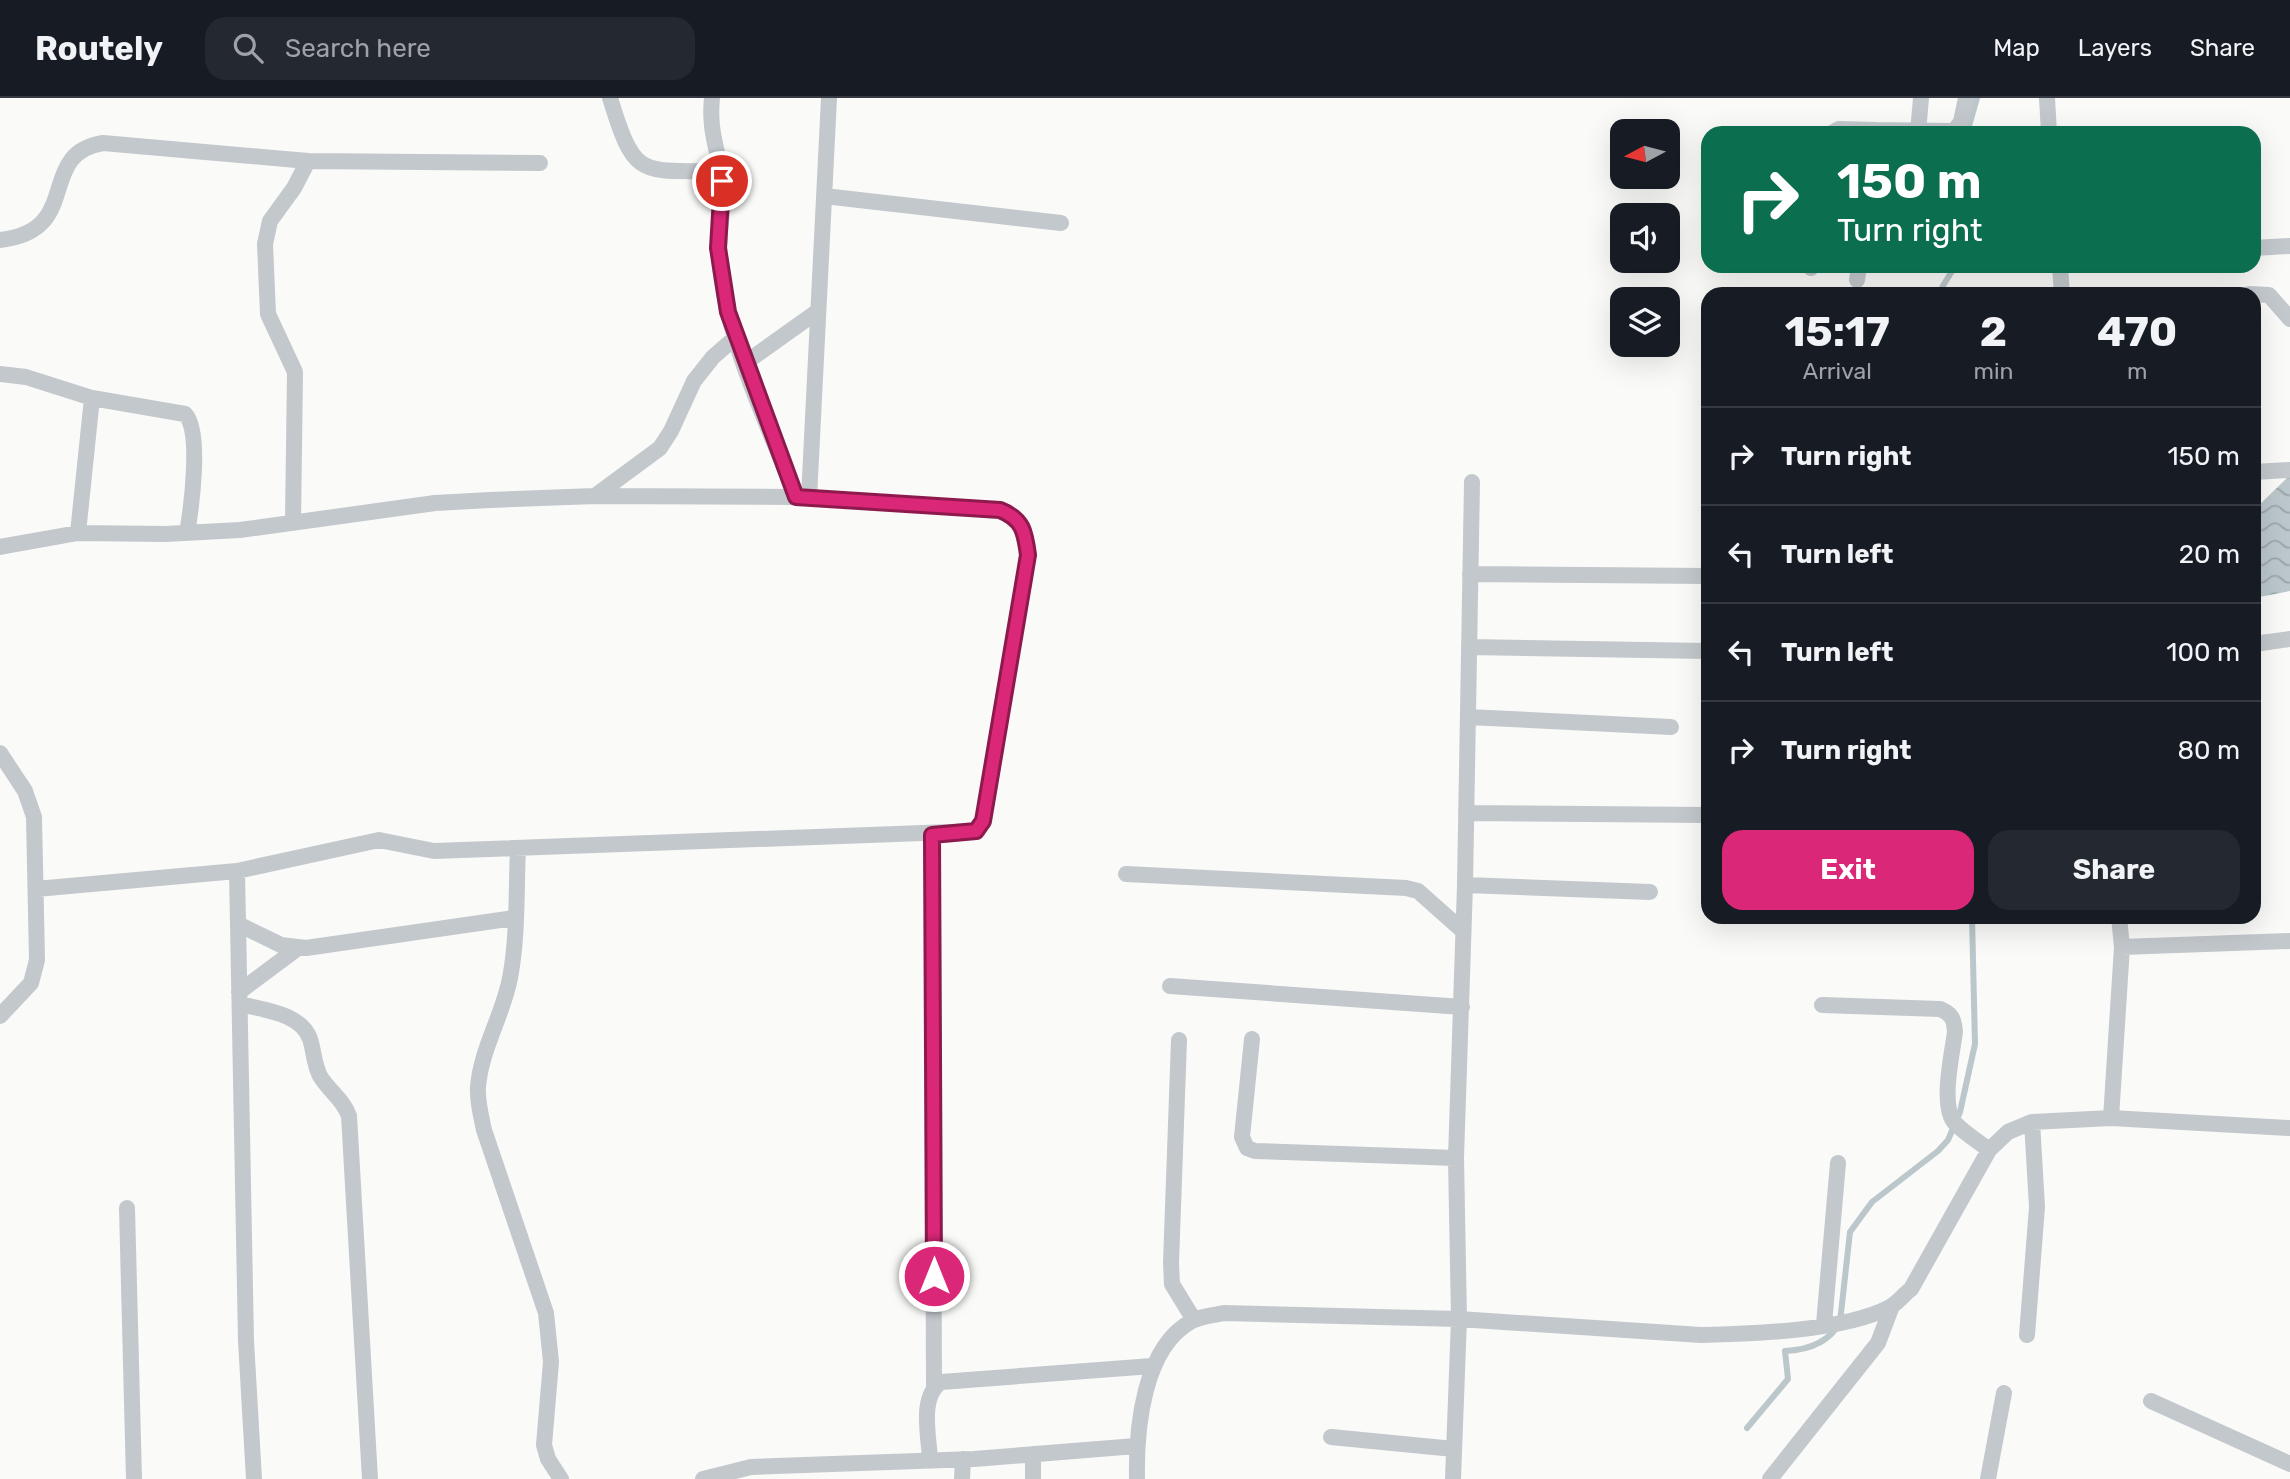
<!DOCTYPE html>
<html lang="en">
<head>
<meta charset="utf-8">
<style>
	:root { --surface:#171b24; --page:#242831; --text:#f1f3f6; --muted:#9ea1a6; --line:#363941; --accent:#db2777 }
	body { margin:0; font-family:Rubik,sans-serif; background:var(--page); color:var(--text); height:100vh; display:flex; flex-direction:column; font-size:26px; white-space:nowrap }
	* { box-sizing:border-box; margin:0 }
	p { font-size:23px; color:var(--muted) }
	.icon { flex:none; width:38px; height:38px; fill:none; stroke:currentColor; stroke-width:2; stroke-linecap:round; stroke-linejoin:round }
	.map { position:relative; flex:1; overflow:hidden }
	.sheet { position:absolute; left:1701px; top:189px; width:560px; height:637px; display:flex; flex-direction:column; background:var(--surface); border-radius:21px; box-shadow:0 7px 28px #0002 }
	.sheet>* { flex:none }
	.guide { position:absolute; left:1701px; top:28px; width:560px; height:147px; border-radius:21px; box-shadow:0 7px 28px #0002; background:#0b6e4f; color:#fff; overflow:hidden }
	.needle { width:46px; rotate:263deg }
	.fabs { position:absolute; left:1610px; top:21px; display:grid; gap:14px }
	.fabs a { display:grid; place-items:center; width:70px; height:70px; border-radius:14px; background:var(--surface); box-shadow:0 7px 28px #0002; font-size:35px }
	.pin { position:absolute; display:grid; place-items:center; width:60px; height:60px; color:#fff; margin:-30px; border:4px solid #fff; border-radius:50%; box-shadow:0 2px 7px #0007 }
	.me { position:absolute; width:77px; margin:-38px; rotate:0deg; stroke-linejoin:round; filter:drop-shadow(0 0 5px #0008) }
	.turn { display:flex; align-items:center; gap:24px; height:147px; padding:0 21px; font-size:32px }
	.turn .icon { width:91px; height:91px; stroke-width:2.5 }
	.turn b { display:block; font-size:49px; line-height:60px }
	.eta { display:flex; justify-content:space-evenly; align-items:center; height:119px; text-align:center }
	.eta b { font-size:42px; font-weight:700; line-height:49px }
	.cta { display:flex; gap:14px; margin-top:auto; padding:14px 21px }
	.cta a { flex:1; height:80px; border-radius:21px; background:var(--accent); color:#fff; font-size:28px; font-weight:700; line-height:80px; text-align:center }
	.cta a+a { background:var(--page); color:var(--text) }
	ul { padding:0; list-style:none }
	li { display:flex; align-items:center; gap:21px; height:98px; padding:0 21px; border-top:2px solid var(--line) }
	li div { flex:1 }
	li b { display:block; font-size:26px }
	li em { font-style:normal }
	header { display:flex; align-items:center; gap:42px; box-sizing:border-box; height:98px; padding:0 35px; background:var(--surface); border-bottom:2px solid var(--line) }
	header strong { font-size:33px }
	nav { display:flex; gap:38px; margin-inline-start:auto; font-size:24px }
	.search { width:490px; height:63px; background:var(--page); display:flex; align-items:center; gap:18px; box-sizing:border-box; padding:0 24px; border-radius:21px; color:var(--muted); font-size:26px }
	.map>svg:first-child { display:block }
	.water { fill:url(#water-waves) }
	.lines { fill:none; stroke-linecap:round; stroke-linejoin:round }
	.stream { stroke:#bbc7cb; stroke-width:6 }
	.street { stroke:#c3c8cc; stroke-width:16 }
	.route-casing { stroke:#8e194d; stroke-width:18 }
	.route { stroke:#db2777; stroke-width:12 }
</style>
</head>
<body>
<header>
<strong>Routely</strong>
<div class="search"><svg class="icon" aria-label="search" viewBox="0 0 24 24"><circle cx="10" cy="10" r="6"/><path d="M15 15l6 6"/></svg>Search here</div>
<nav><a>Map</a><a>Layers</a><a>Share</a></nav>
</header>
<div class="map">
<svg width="2290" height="1381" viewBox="0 0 2290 1381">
	<defs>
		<pattern id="water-waves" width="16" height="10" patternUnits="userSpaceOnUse" patternTransform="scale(1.75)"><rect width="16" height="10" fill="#bbc7cb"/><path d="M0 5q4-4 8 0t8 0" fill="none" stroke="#9ca6aa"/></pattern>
	</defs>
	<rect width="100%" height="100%" fill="#fafaf8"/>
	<path class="water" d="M 2290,377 L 2290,493 L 2254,500 L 2254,412 Z"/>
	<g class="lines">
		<path class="stream" d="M 1967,35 L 1977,0
			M 1938,196 L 1955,168
			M 1747,1330 L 1788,1281 L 1785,1253 C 1807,1252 1829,1245 1840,1224 L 1850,1134 L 1872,1104 L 1938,1053 L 1948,1042 L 1960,1014 L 1975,946 L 1972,819"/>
		<path class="street" d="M 610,0 C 635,81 639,73 720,73
			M 712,0 C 708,38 721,57 723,90 C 724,117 716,143 720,170 C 729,249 768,326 796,399
			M 2047,0 L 2049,35
			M 1918,34 L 1921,0
			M 1832,35 L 1839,31 L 1876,32
			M 1876,35 L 1876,32 L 1954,33 L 1961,24 L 1966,0
			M 824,98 L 1061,125
			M 0,142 C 84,133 35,56 103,45 L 308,63 L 540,65
			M 2254,150 L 2290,148
			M 2060,168 L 2062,196
			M 1811,170 L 1811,168
			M 1857,182 L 1859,168
			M 2249,196 L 2269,197 L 2290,221
			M 745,265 L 818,213
			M 0,276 L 26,279 L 92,300 L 185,316 C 202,333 191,412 187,435
			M 2254,374 L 2290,372
			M 595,398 L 660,350 L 671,333 L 694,283 L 713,259 L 736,239
			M 809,400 L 829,0
			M 293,425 L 295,274 L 268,216 L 265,146 L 270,123 L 294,90 L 308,63
			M 78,435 L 92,300
			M 0,449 L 78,435 L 165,436 L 240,432 L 435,405 L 490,402 L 595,398 L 796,399 L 1000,412 C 1023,421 1025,434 1028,457 L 983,723 L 976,733 L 434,753 L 379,742 L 237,773 L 36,791
			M 1470,476 L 1708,478
			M 2254,546 L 2290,541
			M 1469,549 L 1708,553
			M 1468,619 L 1671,629
			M 0,655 L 25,693 L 34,719 L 37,862 L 31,885 L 0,918
			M 1466,715 L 1708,717
			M 932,737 L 934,1288
			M 518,750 C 516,793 518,838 510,880 C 503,917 481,951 478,989 C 477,1003 481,1018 484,1032 L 546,1215 L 551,1264 L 544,1347 L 548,1361 L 561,1381
			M 237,773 L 246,1243 L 254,1381
			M 1126,776 L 1406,790 L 1418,793 L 1463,833
			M 1465,787 L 1650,794
			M 238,826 L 281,847 L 306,850 L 514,820
			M 2122,849 L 2290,843
			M 1170,888 L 1462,909
			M 239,894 L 298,850
			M 240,906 C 263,912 301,915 310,941 C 314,953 314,967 320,978 C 329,993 343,1001 349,1018 L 370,1381
			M 1822,907 L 1940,911 C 1952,916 1954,921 1955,934 C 1952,956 1940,1009 1955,1025 C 1964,1035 1978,1043 1989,1052
			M 1252,941 L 1242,1039 L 1247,1050 L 1255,1053 L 1456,1060
			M 1179,942 L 1171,1165 L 1172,1186 L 1194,1222
			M 2111,1020 L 2122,849 L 2119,819
			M 127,1110 L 134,1381
			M 1824,1226 L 1838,1065
			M 2027,1237 L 2037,1109 L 2032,1024
			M 2151,1303 L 2290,1366
			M 1331,1339 L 1454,1351
			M 930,1362 C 929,1338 919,1299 941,1284 L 1152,1268
			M 703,1381 L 751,1369 L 974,1361 L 1136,1348
			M 962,1381 L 963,1361
			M 1033,1381 L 1033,1356
			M 1137,1381 C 1136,1331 1143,1249 1192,1223 C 1201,1218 1215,1217 1224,1215 L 1459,1221 L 1701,1237 C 1753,1236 1844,1233 1890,1209 C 1898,1205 1904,1196 1911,1191 L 1989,1052 L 2008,1034 L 2032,1024 L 2111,1020 L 2290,1030
			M 1453,1381 L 1459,1221 L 1456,1060 L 1465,787 L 1472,384
			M 1770,1381 L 1878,1245 L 1892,1208
			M 1988,1381 L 2004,1295"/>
	</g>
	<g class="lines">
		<g class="route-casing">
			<path id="route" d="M 722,83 L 718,150 L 728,214 L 796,399 L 1000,412 C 1023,421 1025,434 1028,457 L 983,723 L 976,733 L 932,737 L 934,1178"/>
		</g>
		<use href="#route" class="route"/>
	</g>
</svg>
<div class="fabs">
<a><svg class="needle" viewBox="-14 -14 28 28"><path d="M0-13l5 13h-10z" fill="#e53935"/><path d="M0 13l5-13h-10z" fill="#9ea1a6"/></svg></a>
<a><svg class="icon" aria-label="sound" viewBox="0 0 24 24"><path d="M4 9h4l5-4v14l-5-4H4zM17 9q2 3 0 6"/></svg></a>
<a><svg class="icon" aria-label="layers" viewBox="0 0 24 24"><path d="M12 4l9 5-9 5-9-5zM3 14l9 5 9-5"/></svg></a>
</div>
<div class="pin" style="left:722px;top:83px;background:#d93025"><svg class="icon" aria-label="arrive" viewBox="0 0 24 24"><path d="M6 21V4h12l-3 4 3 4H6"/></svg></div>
<svg class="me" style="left:934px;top:1178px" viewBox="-20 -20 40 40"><circle r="17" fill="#db2777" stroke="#fff" stroke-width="3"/><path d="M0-11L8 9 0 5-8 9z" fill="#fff"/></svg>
<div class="guide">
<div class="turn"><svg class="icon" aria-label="right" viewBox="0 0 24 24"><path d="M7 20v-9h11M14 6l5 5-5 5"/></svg><div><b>150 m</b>Turn right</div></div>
</div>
<section class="sheet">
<div class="eta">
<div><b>15:17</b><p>Arrival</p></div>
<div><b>2</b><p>min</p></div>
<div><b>470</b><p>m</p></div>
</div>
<ul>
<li><svg class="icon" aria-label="right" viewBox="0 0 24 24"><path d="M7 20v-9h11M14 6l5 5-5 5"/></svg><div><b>Turn right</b></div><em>150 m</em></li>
<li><svg class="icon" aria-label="left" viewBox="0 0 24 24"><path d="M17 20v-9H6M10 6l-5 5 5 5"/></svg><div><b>Turn left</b></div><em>20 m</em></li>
<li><svg class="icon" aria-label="left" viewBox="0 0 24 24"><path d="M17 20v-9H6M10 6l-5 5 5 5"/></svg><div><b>Turn left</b></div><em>100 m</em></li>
<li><svg class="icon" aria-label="right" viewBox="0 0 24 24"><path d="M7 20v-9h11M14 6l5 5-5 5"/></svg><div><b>Turn right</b></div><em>80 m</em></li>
</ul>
<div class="cta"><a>Exit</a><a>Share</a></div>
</section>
</div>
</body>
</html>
